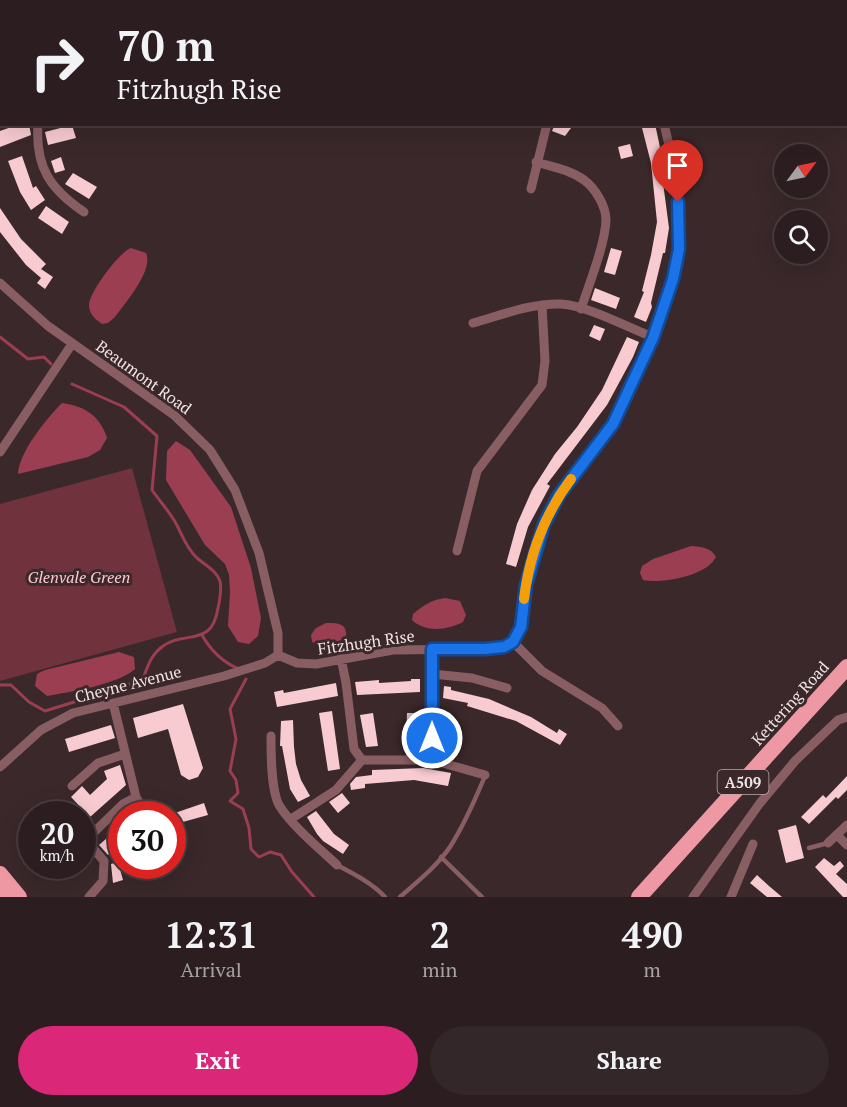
<!DOCTYPE html>
<html lang="en">
<head>
<meta charset="utf-8">
<style>
	:root { --surface:#2c1e20; --page:#342729; --text:#f1f3f6; --muted:#a6a2a5; --line:#483c3e; --accent:#db2777 }
	body { margin:0; font-family:"PT Serif",serif; background:var(--page); color:var(--text); height:100vh; display:flex; flex-direction:column; font-size:22px; white-space:nowrap }
	* { box-sizing:border-box; margin:0 }
	p { font-size:20px; color:var(--muted) }
	.icon { flex:none; width:33px; height:33px; fill:none; stroke:currentColor; stroke-width:2; stroke-linecap:round; stroke-linejoin:round }
	.map { position:relative; height:897px; overflow:hidden }
	.panel { display:flex; flex-direction:column; background:var(--surface); flex:1 }
	.panel>* { flex:none }
	.hud { position:absolute; left:0px; top:0px; width:848px; height:126px; box-shadow:0 6px 24px #0002,0 0 0 2px var(--line); background:#2c1e20; color:var(--text); overflow:hidden }
	.needle { width:39px; rotate:57deg }
	.controls { position:absolute; left:774px; top:144px; display:grid; gap:12px }
	.controls a { display:grid; place-items:center; width:54px; height:54px; border-radius:50%; background:var(--surface); box-shadow:0 6px 24px #0002,0 0 0 2px var(--line); font-size:30px }
	.speed { position:absolute; left:18px; top:801px; display:flex; gap:12px; font-size:30px; font-weight:700; text-align:center }
	.speed>* { display:grid; place-content:center; width:78px; height:78px; border-radius:50%; background:var(--surface); box-shadow:0 6px 24px #0002,0 0 0 2px var(--line); line-height:1 }
	.speed small { font-size:15px; font-weight:400 }
	.speed .limit { border:9px solid #d22; background:#fff; color:#111 }
	.pin { position:absolute; display:grid; place-items:center; width:51px; height:51px; color:#fff; margin:-62px -26px; border-radius:50% 50% 50% 0; rotate:-45deg; box-shadow:0 0 6px #0007 }
	.pin .icon { rotate:45deg }
	.me { position:absolute; width:66px; margin:-33px; rotate:0deg; stroke-linejoin:round; filter:drop-shadow(0 0 4px #0008) }
	.turn { display:flex; align-items:center; gap:21px; height:126px; padding:0 18px; font-size:27px }
	.turn .icon { width:78px; height:78px; stroke-width:2.5 }
	.turn b { display:block; font-size:42px; line-height:51px }
	.eta { display:flex; justify-content:space-evenly; align-items:center; height:102px; text-align:center }
	.eta b { font-size:36px; font-weight:700; line-height:42px }
	.button { display:flex; gap:12px; margin-top:auto; padding:12px 18px }
	.button a { flex:1; height:69px; border-radius:36px; background:var(--accent); color:#fff; font-size:24px; font-weight:700; line-height:69px; text-align:center }
	.button a+a { background:var(--page); color:var(--text) }
	.map>svg:first-child { display:block }
	.green { fill:#70323d }
	.water { fill:#9b3e51 }
	.lines { fill:none; stroke-linecap:round; stroke-linejoin:round }
	.stream { stroke:#9b3e51; stroke-width:3 }
	.building { fill:#f7cbd0 }
	.service { stroke:#895e63; stroke-width:4.5 }
	.minor { stroke:#895e63; stroke-width:9 }
	.trunk { stroke:#ee98a4; stroke-width:16 }
	.route-casing { stroke:#114b97; stroke-width:15 }
	.route { stroke:#1a73e8; stroke-width:10 }
	.slow { stroke:#f59e0b; stroke-width:10 }
	.labels { text-anchor:middle; dominant-baseline:central; stroke-width:6; stroke-linejoin:round; paint-order:stroke }
	.shield { fill:#3a282a; stroke:#b9abac; stroke-width:1.5 }
	.shield-label { font-size:15px; font-weight:bold; fill:#f0e3e4 }
	.street-label { font-size:16px; fill:#f0e3e4; stroke:#3a282a }
	.park-label { font-size:16px; font-style:italic; fill:#fec8cf; stroke:#3a282a }
</style>
</head>
<body>
<div class="map">
<svg width="847" height="897" viewBox="0 0 847 897">
	<rect width="100%" height="100%" fill="#3a282a"/>
	<path class="green" d="M 132,468 L 177,632 L 0,681 L 0,504 Z"/>
	<path class="water" d="M 131,248 L 146,253 C 154,270 125,303 115,317 L 108,323 L 102,324 C 95,319 89,314 89,305 C 89,293 119,252 131,248 Z
		M 62,403 C 85,406 100,416 107,438 L 100,450 L 88,457 L 18,474 C 19,452 47,418 62,403 Z
		M 176,441 L 190,450 L 231,507 L 251,568 L 261,618 L 258,636 L 249,644 L 238,642 L 228,626 L 230,592 L 229,575 L 225,564 L 205,545 L 166,480 L 167,451 Z
		M 691,546 C 701,547 711,547 716,557 C 707,576 662,584 643,580 L 640,573 L 642,566 L 653,559 Z
		M 445,598 L 460,601 L 466,615 L 463,622 C 448,630 425,633 412,620 L 413,614 C 424,605 431,600 445,598 Z
		M 326,623 C 338,623 348,623 346,638 C 334,644 325,647 312,642 L 311,635 L 316,628 Z
		M 119,652 L 134,657 L 135,669 C 119,684 70,692 47,696 L 35,686 L 37,674 L 45,670 Z"/>
	<g class="lines">
		<path class="stream" d="M 0,337 L 28,359 L 44,357 L 51,364
			M 202,635 C 211,651 222,662 239,669
			M 246,679 L 230,709 L 236,739 L 230,771 L 236,780 L 238,793 L 230,801 L 243,809 L 249,828 L 251,849 L 259,857 L 270,852 L 281,855 L 292,872 L 314,897
			M 0,685 L 11,685 L 29,702 L 45,711 L 126,686 L 144,676 C 149,663 152,654 163,646 C 185,630 212,648 218,608 C 220,599 222,590 220,581 C 216,570 205,565 197,558 C 185,547 182,533 174,520 C 167,509 159,500 152,490 L 157,436 L 124,407 L 72,384"/>
	</g>
	<path class="building" d="M 20,124 L 29,124 L 31,135 L 0,147 L 0,131 Z
		M 555,124 L 574,124 L 565,136 L 552,131 Z
		M 641,124 L 655,124 L 661,152 L 659,152 L 669,228 L 665,253 L 663,253 L 651,303 L 652,307 L 646,322 L 634,317 L 644,292 L 642,291 L 651,255 L 657,222 L 651,163 Z
		M 72,125 L 76,138 L 48,145 L 45,132 Z
		M 630,144 L 633,156 L 621,159 L 618,147 Z
		M 22,156 L 33,188 L 36,186 L 45,200 L 31,210 L 20,192 L 8,161 Z
		M 61,157 L 65,170 L 55,173 L 51,161 Z
		M 73,173 L 97,187 L 89,199 L 65,184 Z
		M 46,206 L 69,222 L 62,234 L 38,218 Z
		M 0,208 L 21,239 L 46,264 L 41,269 L 53,277 L 45,289 L 37,283 L 41,278 L 26,265 L 0,232 Z
		M 611,248 L 622,251 L 615,275 L 604,272 Z
		M 595,288 L 620,298 L 616,309 L 591,300 Z
		M 594,325 L 605,329 L 600,341 L 589,336 Z
		M 627,337 L 639,342 L 633,357 L 607,405 L 547,484 L 550,486 L 528,527 L 516,567 L 506,564 L 517,524 L 532,490 L 555,454 L 577,427 L 602,390 Z
		M 411,679 L 420,679 L 420,692 L 357,695 L 355,682 L 379,680 L 379,683 L 411,681 Z
		M 336,683 L 338,696 L 277,707 L 274,692 L 283,690 L 284,693 Z
		M 444,686 L 451,687 L 451,690 L 489,699 L 531,717 L 557,733 L 559,729 L 567,734 L 560,745 L 516,721 L 467,706 L 468,703 L 443,698 Z
		M 183,704 L 203,768 L 198,777 L 189,780 L 181,775 L 168,729 L 138,738 L 133,718 Z
		M 332,711 L 340,769 L 328,771 L 319,713 Z
		M 373,713 L 378,746 L 366,747 L 360,715 Z
		M 407,713 L 420,713 L 419,745 L 406,745 Z
		M 440,719 L 453,719 L 451,750 L 439,748 Z
		M 293,720 L 294,747 L 296,764 L 301,780 L 310,796 L 298,802 L 290,789 L 282,746 L 280,746 L 281,721 Z
		M 111,725 L 115,738 L 69,752 L 65,739 Z
		M 120,765 L 126,785 L 90,817 L 71,797 L 82,786 L 90,795 L 107,779 L 104,771 Z
		M 423,768 L 451,773 L 448,786 L 414,780 L 365,784 L 365,788 L 351,790 L 350,784 L 356,777 L 372,775 L 372,770 Z
		M 847,776 L 847,790 L 838,799 L 836,797 L 809,824 L 801,817 L 823,795 L 826,798 Z
		M 342,793 L 350,803 L 338,813 L 329,802 Z
		M 204,803 L 208,815 L 172,825 L 172,814 Z
		M 316,811 L 334,834 L 349,845 L 343,854 L 323,841 L 317,834 L 307,817 Z
		M 122,825 L 122,842 L 108,855 L 99,845 Z
		M 796,825 L 804,858 L 786,863 L 778,830 Z
		M 824,858 L 834,866 L 840,861 L 844,866 L 836,874 L 847,884 L 847,897 L 843,897 L 815,867 Z
		M 118,862 L 123,880 L 113,883 L 111,864 Z
		M 140,866 L 166,866 L 166,867 L 143,874 Z
		M 757,875 L 769,886 L 782,897 L 767,897 L 750,883 Z"/>
	<g class="lines">
		<path class="service" d="M 809,848 L 828,843
			M 441,857 L 482,897
			M 337,865 C 354,874 372,883 385,897
			M 400,897 C 417,882 437,866 450,847 C 464,825 475,800 485,776"/>
		<path class="minor" d="M 376,0 L 378,2
			M 435,0 L 437,2
			M 615,0 L 616,2
			M 103,2 L 104,0
			M 292,2 L 292,0
			M 392,2 L 393,0
			M 0,20 L 2,20
			M 0,115 L 2,114
			M 38,124 C 35,167 50,189 84,212
			M 536,162 C 553,167 570,170 584,180 C 595,188 606,206 606,220 C 605,245 589,284 581,309
			M 531,189 L 547,124
			M 0,283 L 48,326 L 174,415 L 210,450 L 235,490 L 259,553 L 278,633 L 278,655
			M 473,323 C 502,315 531,303 561,304 C 589,306 626,327 653,337
			M 0,452 L 72,344
			M 457,551 L 477,471 L 542,385 L 545,361 L 542,305
			M 513,642 L 542,671 L 602,708 L 618,726
			M 278,655 L 297,663 L 316,664 L 393,650 L 485,649 L 504,647 L 513,642 L 521,627 L 526,585 L 544,524 L 559,495 L 613,424 L 653,337 L 673,279 L 679,249 L 678,202 L 673,162 L 664,124
			M 341,658 L 346,683 L 354,749 L 362,760 L 432,760 L 485,775
			M 432,674 L 472,678 L 507,688
			M 113,703 L 136,797 L 146,814
			M 271,736 C 271,754 271,790 279,805 C 290,824 321,850 337,865
			M 432,760 L 432,649
			M 0,767 L 41,730 L 73,713 L 224,676 L 265,663 L 278,655
			M 72,786 L 98,763 L 125,754
			M 291,819 L 336,790 L 362,760
			M 837,835 L 847,845
			M 828,843 L 847,825
			M 89,897 L 103,881 L 104,861 L 86,840 L 123,804 L 136,797
			M 693,897 L 760,803 L 795,761 L 838,720 L 847,717
			M 731,897 L 753,844"/>
		<path class="trunk" d="M 0,874 L 19,897
			M 0,894 L 3,897
			M 639,897 L 847,667"/>
	</g>
	<g class="lines">
		<g class="route-casing">
			<path id="route" d="M 432,738 L 432,649 L 485,649 L 504,647 L 513,642 L 521,627 L 526,585 L 544,524 L 559,495 L 613,424 L 653,338 L 673,279 L 679,249 L 678,202"/>
		</g>
		<use href="#route" class="route"/>
		<path class="slow" d="M 524,599 C 529,556 545,514 571,479"/>
	</g>
	<g class="labels">
		<rect class="shield" x="717.5" y="770" width="51" height="24" rx="4.5"/>
		<g class="shield-label">
			<text x="743" y="782">A509</text>
		</g>
		<g class="street-label">
			<text transform="translate(144 377) rotate(36)">Beaumont Road</text>
			<text transform="translate(366 642) rotate(-8)">Fitzhugh Rise</text>
			<text transform="translate(128 684) rotate(-14)">Cheyne Avenue</text>
			<text transform="translate(790 703) rotate(-48)">Kettering Road</text>
		</g>
		<g class="park-label">
			<text x="79" y="577">Glenvale Green</text>
		</g>
	</g>
</svg>
<div class="controls">
<a><svg class="needle" viewBox="-14 -14 28 28"><path d="M0-13l5 13h-10z" fill="#e53935"/><path d="M0 13l5-13h-10z" fill="#a6a2a5"/></svg></a>
<a><svg class="icon" aria-label="search" viewBox="0 0 24 24"><circle cx="10" cy="10" r="6"/><path d="M15 15l6 6"/></svg></a>
</div>
<div class="speed"><div>20<small>km/h</small></div><div class="limit">30</div></div>
<div class="pin" style="left:678px;top:202px;background:#d93025"><svg class="icon" aria-label="arrive" viewBox="0 0 24 24"><path d="M6 21V4h12l-3 4 3 4H6"/></svg></div>
<svg class="me" style="left:432px;top:738px" viewBox="-20 -20 40 40"><circle r="17" fill="#1a73e8" stroke="#fff" stroke-width="3"/><path d="M0-11L8 9 0 5-8 9z" fill="#fff"/></svg>
<div class="hud">
<div class="turn"><svg class="icon" aria-label="right" viewBox="0 0 24 24"><path d="M7 20v-9h11M14 6l5 5-5 5"/></svg><div><b>70 m</b>Fitzhugh Rise</div></div>
</div>
</div>
<section class="panel">
<div class="eta">
<div><b>12:31</b><p>Arrival</p></div>
<div><b>2</b><p>min</p></div>
<div><b>490</b><p>m</p></div>
</div>
<div class="button"><a>Exit</a><a>Share</a></div>
</section>
</body>
</html>
